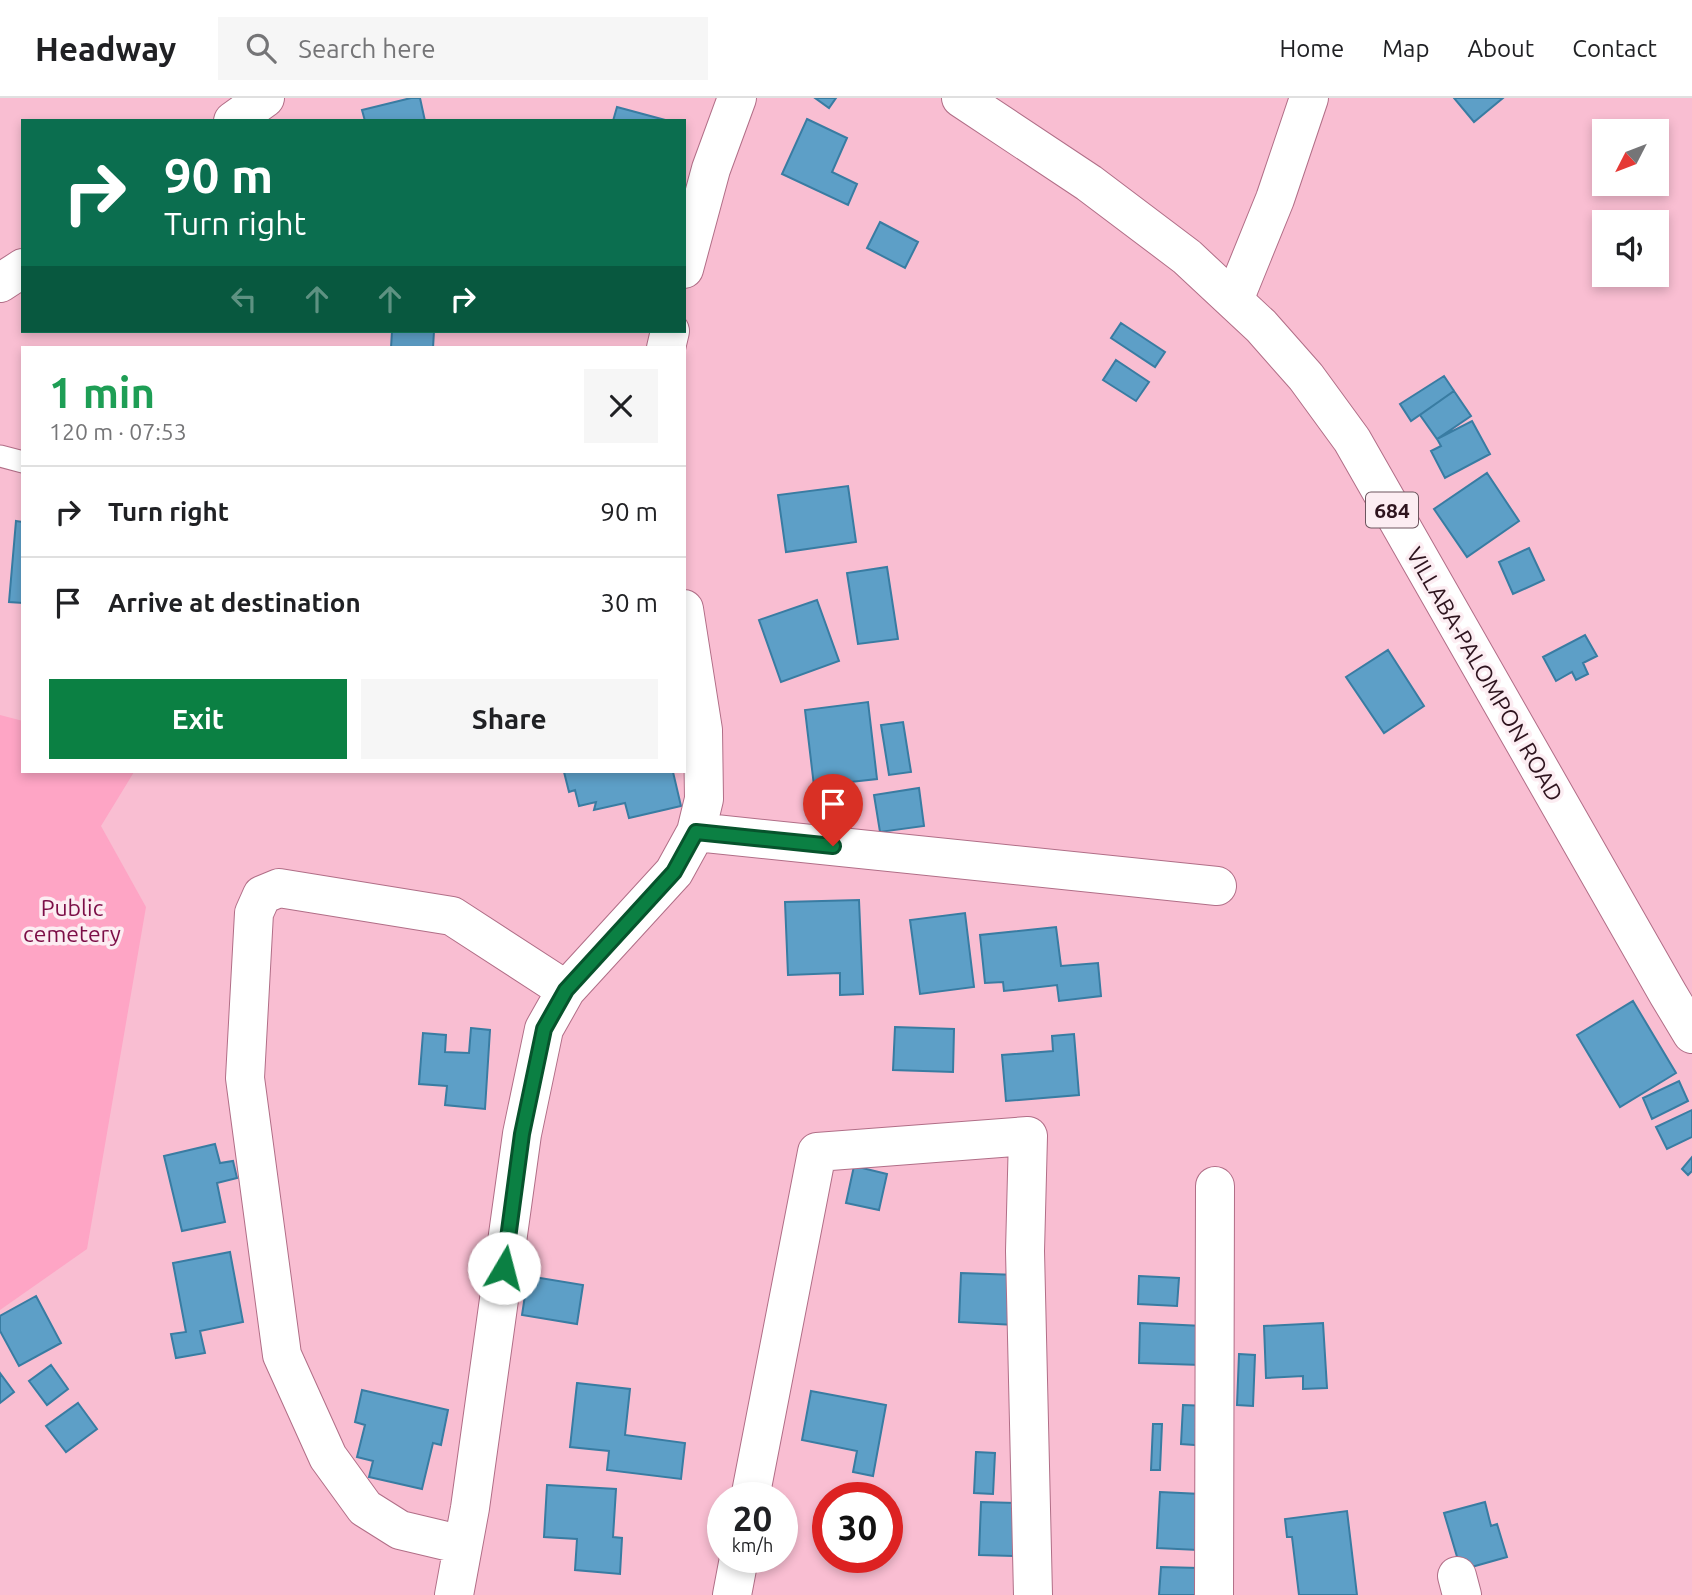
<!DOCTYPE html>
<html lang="en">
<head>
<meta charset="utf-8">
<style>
	:root { --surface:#fff; --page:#f6f6f6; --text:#202124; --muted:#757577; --line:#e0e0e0; --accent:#0b8043 }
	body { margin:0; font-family:Ubuntu,sans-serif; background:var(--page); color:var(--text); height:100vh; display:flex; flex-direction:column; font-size:26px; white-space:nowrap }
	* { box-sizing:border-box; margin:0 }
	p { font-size:23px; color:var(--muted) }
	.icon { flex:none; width:38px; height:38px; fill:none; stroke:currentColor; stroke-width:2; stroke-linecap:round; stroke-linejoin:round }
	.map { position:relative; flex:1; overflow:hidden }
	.sheet { position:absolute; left:21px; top:248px; width:665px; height:427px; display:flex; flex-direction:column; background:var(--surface); border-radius:0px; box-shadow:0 4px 10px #0003 }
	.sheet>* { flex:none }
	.guide { position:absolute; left:21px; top:21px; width:665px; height:214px; border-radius:0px; box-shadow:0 4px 10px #0003; background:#0b6e4f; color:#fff; overflow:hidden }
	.needle { width:46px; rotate:228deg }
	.buttons { position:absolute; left:1592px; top:21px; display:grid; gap:14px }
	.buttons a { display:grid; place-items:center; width:77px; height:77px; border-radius:0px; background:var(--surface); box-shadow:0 4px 10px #0003; font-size:35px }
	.speed { position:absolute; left:707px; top:1384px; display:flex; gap:14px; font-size:35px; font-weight:700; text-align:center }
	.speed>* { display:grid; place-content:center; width:91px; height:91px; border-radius:50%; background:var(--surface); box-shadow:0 4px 10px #0003; line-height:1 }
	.speed small { font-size:18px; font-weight:400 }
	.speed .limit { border:10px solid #d22; background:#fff; color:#111 }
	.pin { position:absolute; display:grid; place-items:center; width:60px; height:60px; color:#fff; margin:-72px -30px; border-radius:50% 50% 50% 0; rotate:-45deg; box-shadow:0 0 7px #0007 }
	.pin .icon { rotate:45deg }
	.me { position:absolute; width:77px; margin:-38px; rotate:8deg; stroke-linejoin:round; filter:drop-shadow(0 0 5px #0008) }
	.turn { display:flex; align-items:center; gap:24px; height:147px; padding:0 28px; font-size:32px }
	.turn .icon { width:91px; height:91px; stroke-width:2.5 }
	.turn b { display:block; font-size:49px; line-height:60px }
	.lanes { display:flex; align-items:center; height:66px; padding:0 28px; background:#0003; justify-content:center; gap:35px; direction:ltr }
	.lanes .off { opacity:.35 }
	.round { display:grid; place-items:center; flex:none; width:74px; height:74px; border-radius:0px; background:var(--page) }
	.overview { display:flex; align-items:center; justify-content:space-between; height:119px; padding:0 28px }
	h1 { font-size:42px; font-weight:700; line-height:52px; color:#1e9e55 }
	.cta { display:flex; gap:14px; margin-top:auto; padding:14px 28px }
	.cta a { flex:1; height:80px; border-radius:0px; background:var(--accent); color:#fff; font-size:28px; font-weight:700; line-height:80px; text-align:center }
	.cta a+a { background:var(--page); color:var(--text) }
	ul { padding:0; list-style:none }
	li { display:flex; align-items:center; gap:21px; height:91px; padding:0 28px; border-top:2px solid var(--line) }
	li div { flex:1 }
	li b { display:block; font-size:26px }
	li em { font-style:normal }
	header { display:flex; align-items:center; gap:42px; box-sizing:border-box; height:98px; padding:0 35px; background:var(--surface); border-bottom:2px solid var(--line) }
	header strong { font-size:33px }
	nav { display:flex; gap:38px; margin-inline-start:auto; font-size:24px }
	.search { width:490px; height:63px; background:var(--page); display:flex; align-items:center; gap:18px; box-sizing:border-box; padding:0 24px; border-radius:0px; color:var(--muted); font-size:26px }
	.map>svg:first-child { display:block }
	.green { fill:#fea5c5 }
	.building { fill:#5d9fc7; stroke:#397ca2; stroke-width:2 }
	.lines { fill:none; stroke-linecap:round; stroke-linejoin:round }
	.service-casing { stroke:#b16e87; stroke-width:23 }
	.minor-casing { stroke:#b16e87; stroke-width:40 }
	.primary-casing { stroke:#b16e87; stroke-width:40 }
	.service { stroke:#fff; stroke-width:21 }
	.minor { stroke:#fff; stroke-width:38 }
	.primary { stroke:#fff; stroke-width:38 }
	.route-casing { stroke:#07532c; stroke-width:18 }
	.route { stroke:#0b8043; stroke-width:12 }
	.labels { text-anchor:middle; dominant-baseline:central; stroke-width:7; stroke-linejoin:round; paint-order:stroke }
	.shield { fill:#fcedf2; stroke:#6c555e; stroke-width:2 }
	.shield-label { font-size:21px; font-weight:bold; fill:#2e141e }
	.street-label { font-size:23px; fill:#2e141e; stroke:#fcedf2 }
	.park-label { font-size:23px; fill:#7c0e47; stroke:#fcedf2 }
</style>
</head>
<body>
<header>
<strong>Headway</strong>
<div class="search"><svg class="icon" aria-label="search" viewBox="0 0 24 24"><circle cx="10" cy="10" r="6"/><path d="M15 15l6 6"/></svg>Search here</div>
<nav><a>Home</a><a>Map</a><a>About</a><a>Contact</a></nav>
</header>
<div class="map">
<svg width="1692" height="1497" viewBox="0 0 1692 1497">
	<rect width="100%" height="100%" fill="#f9bed2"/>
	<path class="green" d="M 0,617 L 23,623 L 23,674 L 134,674 L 101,728 L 146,809 L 87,1151 L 0,1212 Z"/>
	<path class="building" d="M 411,0 L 420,0 L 425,23 L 365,23 L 362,12 Z
		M 815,0 L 836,0 L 829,10 Z
		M 1454,0 L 1503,0 L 1474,24 Z
		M 617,9 L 669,23 L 613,23 Z
		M 807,21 L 847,40 L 832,74 L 857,86 L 848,107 L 782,76 Z
		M 880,124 L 918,144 L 905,170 L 867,150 Z
		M 1121,225 L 1165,254 L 1155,269 L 1111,240 Z
		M 392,233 L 434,233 L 433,250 L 391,250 Z
		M 1116,262 L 1149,284 L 1136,303 L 1103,282 Z
		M 1444,278 L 1454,293 L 1411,323 L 1400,306 Z
		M 1454,293 L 1471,318 L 1437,341 L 1420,317 Z
		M 1472,323 L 1490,356 L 1445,380 L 1431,353 L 1441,348 L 1437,341 Z
		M 1487,375 L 1519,423 L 1467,459 L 1434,411 Z
		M 848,388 L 856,444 L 786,454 L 778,397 Z
		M 16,423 L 23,424 L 23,505 L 9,504 Z
		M 1529,450 L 1544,482 L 1513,496 L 1499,464 Z
		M 887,469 L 898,541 L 858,546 L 847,475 Z
		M 817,502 L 839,563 L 781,584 L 759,522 Z
		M 1585,537 L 1597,558 L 1583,565 L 1588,576 L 1576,582 L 1572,574 L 1556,583 L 1543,559 Z
		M 1388,552 L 1424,608 L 1384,635 L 1346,579 Z
		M 868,604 L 877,681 L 814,688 L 805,612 Z
		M 903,624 L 911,674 L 889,677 L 881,627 Z
		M 564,674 L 673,674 L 681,708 L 629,720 L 625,705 L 594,712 L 596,704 L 579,708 L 575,692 L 569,694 Z
		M 919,690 L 924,728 L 880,734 L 874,697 Z
		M 859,802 L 863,896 L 840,897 L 840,875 L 788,877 L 785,804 Z
		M 965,815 L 974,889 L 920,896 L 910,822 Z
		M 1056,829 L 1061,868 L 1098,865 L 1101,898 L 1059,903 L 1057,887 L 1004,893 L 1003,884 L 985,885 L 980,837 Z
		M 1633,903 L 1676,975 L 1620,1009 L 1577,937 Z
		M 895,929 L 954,931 L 953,974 L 893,972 Z
		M 471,930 L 490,932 L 485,1011 L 445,1007 L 447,988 L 419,986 L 423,935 L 446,937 L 445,954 L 469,955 Z
		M 1074,936 L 1079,997 L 1006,1003 L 1002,957 L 1053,953 L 1052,938 Z
		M 1679,983 L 1688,1003 L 1652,1021 L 1643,1000 Z
		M 1692,1012 L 1692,1039 L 1667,1051 L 1656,1029 Z
		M 215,1046 L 220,1065 L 233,1063 L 237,1080 L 217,1085 L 225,1124 L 182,1133 L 164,1058 Z
		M 1692,1059 L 1692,1073 L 1688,1077 L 1682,1071 Z
		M 854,1068 L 887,1076 L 879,1112 L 846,1105 Z
		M 230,1154 L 243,1224 L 200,1233 L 205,1255 L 176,1260 L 171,1236 L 186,1234 L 173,1165 Z
		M 961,1175 L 1017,1177 L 1015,1227 L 959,1224 Z
		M 528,1178 L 583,1187 L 577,1226 L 522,1217 Z
		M 1139,1178 L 1179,1180 L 1177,1208 L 1138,1206 Z
		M 36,1198 L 61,1245 L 19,1268 L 0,1233 L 0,1218 Z
		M 1140,1225 L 1203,1228 L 1201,1267 L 1139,1265 Z
		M 1323,1225 L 1327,1290 L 1303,1291 L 1303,1278 L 1266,1280 L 1264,1228 Z
		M 1239,1256 L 1255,1257 L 1253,1308 L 1237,1307 Z
		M 51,1267 L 68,1291 L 47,1307 L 29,1283 Z
		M 0,1275 L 14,1294 L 0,1305 Z
		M 577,1285 L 630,1291 L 625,1337 L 685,1345 L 681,1381 L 607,1372 L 609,1353 L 570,1349 Z
		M 362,1292 L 448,1312 L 441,1347 L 433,1345 L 422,1391 L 369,1379 L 373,1363 L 357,1359 L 365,1327 L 355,1324 Z
		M 811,1293 L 886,1307 L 873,1378 L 853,1374 L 857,1353 L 802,1342 Z
		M 78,1305 L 97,1331 L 66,1354 L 46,1328 Z
		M 1183,1307 L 1209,1308 L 1208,1348 L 1181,1346 Z
		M 1153,1326 L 1162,1326 L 1160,1372 L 1151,1372 Z
		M 976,1354 L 995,1355 L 993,1396 L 974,1395 Z
		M 547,1387 L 616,1391 L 613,1439 L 622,1440 L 620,1476 L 575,1472 L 577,1441 L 544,1439 Z
		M 1160,1394 L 1201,1396 L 1198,1452 L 1157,1450 Z
		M 981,1404 L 1015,1405 L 1013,1458 L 979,1457 Z
		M 1485,1404 L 1491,1428 L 1497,1426 L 1507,1459 L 1461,1472 L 1444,1415 Z
		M 1347,1413 L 1357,1497 L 1299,1497 L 1292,1439 L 1287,1439 L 1285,1421 Z
		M 1161,1469 L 1198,1470 L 1197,1497 L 1159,1497 Z"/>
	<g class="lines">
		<g class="service-casing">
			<path id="service" d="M 0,358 L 23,364"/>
		</g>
		<g class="minor-casing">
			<path id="minor" d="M 684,171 L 711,71 L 737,0
				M 1234,202 L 1275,101 L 1309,0
				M 666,250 L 670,233
				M 696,734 L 1217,788
				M 750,1400 L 817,1054 L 1028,1038 L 1025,1153 L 1033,1497
				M 463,1447 L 400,1432 L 365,1410 L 328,1359 L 282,1257 L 245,980 L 254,815 L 262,797 L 279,790 L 452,818 L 566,892
				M 1457,1478 L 1462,1497
				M 454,1497 L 470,1410 L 522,1036 L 544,931 L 566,892 L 674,774 L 696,734 L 704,701 L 703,632 L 684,511
				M 732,1497 L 739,1460
				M 1214,1497 L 1215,1088"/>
		</g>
		<g class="primary-casing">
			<path id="primary" d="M 961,0 L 1089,85 L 1187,159 L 1261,228 L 1306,279 L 1352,342 L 1668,896 L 1692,936
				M 233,23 L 265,0
				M 0,185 L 23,170"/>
		</g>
		<use href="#service" class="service"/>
		<use href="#minor" class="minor"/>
		<use href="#primary" class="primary"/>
	</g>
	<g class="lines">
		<g class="route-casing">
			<path id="route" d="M 504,1170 L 522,1036 L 544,931 L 566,892 L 674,774 L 696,734 L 833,748"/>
		</g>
		<use href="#route" class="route"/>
	</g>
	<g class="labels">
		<rect class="shield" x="1366" y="394.5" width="52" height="35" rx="5"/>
		<g class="shield-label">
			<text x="1392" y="412">684</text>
		</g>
		<g class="street-label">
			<text transform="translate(1485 576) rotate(60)">VILLABA-PALOMPON ROAD</text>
		</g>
		<g class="park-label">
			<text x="72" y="809">Public<tspan x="72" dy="26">cemetery</tspan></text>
		</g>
	</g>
</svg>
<div class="buttons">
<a><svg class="needle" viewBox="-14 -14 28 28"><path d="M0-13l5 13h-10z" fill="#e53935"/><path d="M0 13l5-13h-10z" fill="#757577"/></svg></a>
<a><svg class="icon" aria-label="sound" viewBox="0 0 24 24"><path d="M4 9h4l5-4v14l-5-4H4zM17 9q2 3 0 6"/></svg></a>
</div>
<div class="speed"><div>20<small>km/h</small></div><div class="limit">30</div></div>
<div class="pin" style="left:833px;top:748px;background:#d93025"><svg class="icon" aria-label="arrive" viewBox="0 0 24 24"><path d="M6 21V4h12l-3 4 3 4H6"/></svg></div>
<svg class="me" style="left:504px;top:1170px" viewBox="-20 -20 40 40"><circle r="19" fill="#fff"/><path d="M0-13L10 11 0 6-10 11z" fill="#0b8043"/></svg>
<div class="guide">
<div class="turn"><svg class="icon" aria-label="right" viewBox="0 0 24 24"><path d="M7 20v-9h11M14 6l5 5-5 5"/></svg><div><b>90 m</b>Turn right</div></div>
<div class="lanes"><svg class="icon off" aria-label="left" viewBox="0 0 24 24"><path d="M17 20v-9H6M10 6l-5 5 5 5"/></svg><svg class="icon off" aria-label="ahead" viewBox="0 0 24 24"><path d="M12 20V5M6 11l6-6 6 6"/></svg><svg class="icon off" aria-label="ahead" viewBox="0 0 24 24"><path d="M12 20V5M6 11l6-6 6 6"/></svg><svg class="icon" aria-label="right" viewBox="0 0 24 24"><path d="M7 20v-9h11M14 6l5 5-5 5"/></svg></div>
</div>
<section class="sheet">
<div class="overview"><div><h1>1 min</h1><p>120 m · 07:53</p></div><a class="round"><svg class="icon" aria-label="close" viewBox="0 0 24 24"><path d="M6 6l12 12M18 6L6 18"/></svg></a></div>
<ul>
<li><svg class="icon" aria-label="right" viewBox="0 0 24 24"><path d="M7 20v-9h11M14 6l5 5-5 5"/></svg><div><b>Turn right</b></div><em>90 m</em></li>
<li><svg class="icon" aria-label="arrive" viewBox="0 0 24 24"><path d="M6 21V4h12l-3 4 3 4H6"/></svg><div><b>Arrive at destination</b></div><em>30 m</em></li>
</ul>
<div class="cta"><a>Exit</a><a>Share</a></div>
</section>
</div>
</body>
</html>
